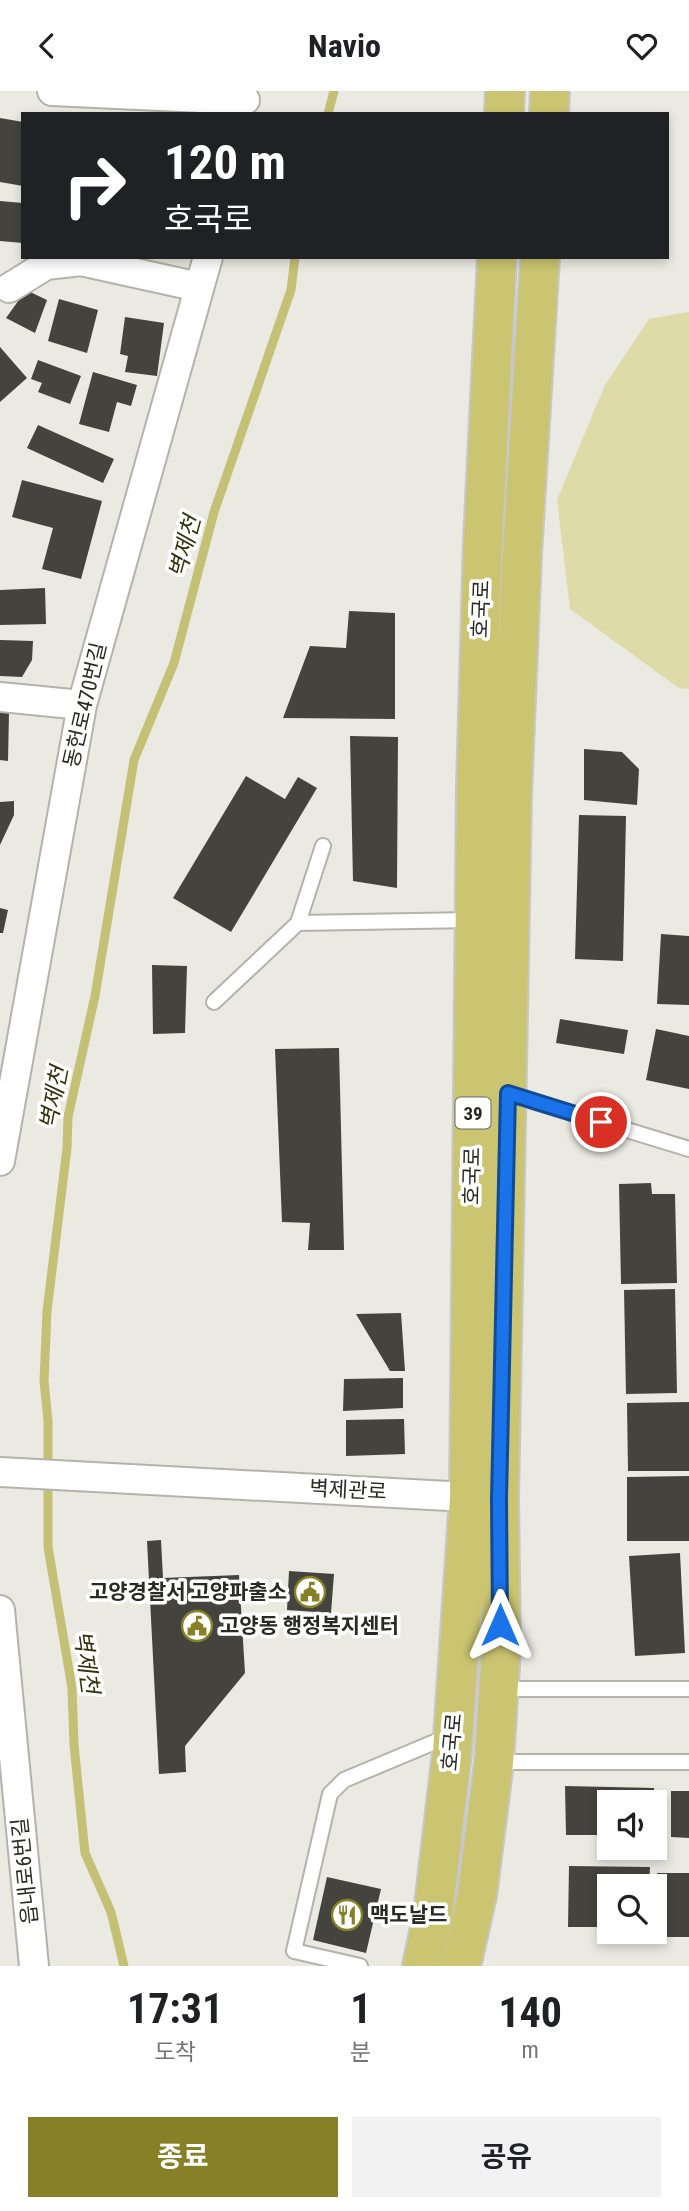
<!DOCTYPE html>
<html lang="ko">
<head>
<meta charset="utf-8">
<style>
	:root { --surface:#fff; --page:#f2f2f2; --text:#202124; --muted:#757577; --accent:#868027 }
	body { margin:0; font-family:"Roboto Condensed","Noto Sans KR",sans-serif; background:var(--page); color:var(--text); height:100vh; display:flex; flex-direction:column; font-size:26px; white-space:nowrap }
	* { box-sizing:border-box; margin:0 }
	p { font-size:23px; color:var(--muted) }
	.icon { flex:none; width:38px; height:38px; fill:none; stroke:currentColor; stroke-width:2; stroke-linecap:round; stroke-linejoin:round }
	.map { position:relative; height:1875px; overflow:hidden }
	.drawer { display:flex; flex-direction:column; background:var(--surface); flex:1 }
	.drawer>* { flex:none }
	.banner { position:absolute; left:21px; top:21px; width:648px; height:147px; border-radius:0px; box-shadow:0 4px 10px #0003; background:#202124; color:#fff; overflow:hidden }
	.fabs { position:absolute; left:597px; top:1699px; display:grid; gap:14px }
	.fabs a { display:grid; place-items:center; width:70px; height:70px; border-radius:0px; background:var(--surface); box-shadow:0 4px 10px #0003; font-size:35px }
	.pin { position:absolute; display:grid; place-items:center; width:60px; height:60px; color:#fff; margin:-30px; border:4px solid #fff; border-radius:50%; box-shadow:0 2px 7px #0007 }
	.me { position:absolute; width:77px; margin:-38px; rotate:0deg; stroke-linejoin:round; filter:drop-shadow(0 0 5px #0008) }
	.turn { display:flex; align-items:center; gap:24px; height:147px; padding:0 28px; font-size:32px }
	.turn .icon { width:91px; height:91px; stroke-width:2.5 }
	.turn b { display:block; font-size:49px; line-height:60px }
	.eta { display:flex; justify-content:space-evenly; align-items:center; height:119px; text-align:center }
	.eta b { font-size:42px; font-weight:700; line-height:49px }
	.action { display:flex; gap:14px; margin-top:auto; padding:14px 28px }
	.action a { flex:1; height:80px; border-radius:0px; background:var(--accent); color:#fff; font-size:28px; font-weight:700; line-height:80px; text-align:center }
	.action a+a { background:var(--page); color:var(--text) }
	header { display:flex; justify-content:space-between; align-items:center; height:91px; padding:0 28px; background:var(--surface); font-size:32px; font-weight:700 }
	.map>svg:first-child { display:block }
	.green { fill:#dedba8 }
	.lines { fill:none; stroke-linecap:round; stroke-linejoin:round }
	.stream { stroke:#c4c075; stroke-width:9 }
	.building { fill:#44433d }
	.lane-casing { stroke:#b3b3ab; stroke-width:18 }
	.street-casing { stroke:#b3b3ab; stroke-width:32 }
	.primary-casing { stroke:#c7c7c7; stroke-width:42 }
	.lane { stroke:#fff; stroke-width:14 }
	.street { stroke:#fff; stroke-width:28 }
	.primary { stroke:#cbc571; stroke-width:38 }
	.route-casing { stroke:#114b97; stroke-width:18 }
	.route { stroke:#1a73e8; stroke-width:12 }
	.labels { text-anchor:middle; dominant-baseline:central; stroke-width:7; stroke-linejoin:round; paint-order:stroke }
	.shield { fill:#fffffe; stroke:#696967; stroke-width:2 }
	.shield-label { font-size:19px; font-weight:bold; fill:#292926 }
	.street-label { font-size:21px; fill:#292926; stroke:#fffffe }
	.poi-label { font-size:21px; font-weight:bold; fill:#292926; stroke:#fffffe; text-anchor:start }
	.water-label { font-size:23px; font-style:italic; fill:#343211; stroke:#fffffe }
</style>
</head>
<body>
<header><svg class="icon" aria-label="back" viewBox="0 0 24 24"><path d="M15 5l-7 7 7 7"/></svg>Navio<svg class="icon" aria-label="heart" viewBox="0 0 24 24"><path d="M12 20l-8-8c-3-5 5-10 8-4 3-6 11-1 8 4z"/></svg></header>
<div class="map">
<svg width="689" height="1875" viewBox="0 0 689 1875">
	<rect width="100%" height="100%" fill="#eaeae2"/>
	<path class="green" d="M 689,221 L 689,598 L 679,597 L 570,518 L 557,409 L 605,294 L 649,228 Z"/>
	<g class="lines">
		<path class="stream" d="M 328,23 L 334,0
			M 124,1875 L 111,1821 L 85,1762 L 74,1654 L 72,1597 L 48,1456 L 48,1330 L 44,1290 L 47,1220 L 67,1057 L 68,1026 L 95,905 L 134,669 L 174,572 L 214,421 L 291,199 L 295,166"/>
	</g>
	<path class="building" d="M 0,27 L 23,31 L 23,95 L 0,91 Z
		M 0,110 L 23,112 L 23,152 L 0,150 Z
		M 26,199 L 47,209 L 35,242 L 6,227 Z
		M 59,208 L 98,219 L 87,262 L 48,250 Z
		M 125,226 L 164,232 L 157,285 L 125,281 L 128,265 L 120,263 Z
		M 0,256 L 27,287 L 0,311 Z
		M 38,269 L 81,285 L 70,313 L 38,301 L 42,292 L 31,288 Z
		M 93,281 L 137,294 L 131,315 L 117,311 L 109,341 L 79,333 Z
		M 38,334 L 114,368 L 103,392 L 27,357 Z
		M 22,389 L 102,410 L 81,488 L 42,478 L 53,437 L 12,426 Z
		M 45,497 L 46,533 L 0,534 L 0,499 Z
		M 349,520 L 395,522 L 395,628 L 283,627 L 310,555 L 346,557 Z
		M 0,549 L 33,550 L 32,569 L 22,586 L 0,585 Z
		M 0,621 L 9,621 L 8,670 L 0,669 Z
		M 350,645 L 398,646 L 397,797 L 353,790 Z
		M 584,658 L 622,661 L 639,678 L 637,714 L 584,709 Z
		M 246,685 L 285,708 L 298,686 L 317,697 L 231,841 L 173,807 Z
		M 14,710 L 14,724 L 0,754 L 0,711 Z
		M 579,724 L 626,725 L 623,870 L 575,868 Z
		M 0,817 L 8,819 L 3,842 L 0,842 Z
		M 661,843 L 689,845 L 689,914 L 657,913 Z
		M 152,874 L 187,875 L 185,942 L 153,943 Z
		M 560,928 L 628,939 L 624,963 L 556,952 Z
		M 656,938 L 689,945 L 689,998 L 646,989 Z
		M 339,957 L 344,1159 L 308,1159 L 310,1132 L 282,1131 L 275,958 Z
		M 651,1092 L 652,1103 L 675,1103 L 677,1192 L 621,1193 L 619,1093 Z
		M 675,1198 L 677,1302 L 626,1303 L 624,1199 Z
		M 401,1222 L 405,1280 L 390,1280 L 356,1223 Z
		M 403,1287 L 403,1317 L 343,1320 L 344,1288 Z
		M 689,1311 L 689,1380 L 628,1380 L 627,1312 Z
		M 404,1328 L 405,1363 L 346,1365 L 346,1329 Z
		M 689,1385 L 689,1450 L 627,1450 L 627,1386 Z
		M 161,1449 L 163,1487 L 239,1484 L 245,1582 L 185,1655 L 186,1681 L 159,1683 L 147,1450 Z
		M 680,1462 L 685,1562 L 635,1565 L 629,1465 Z
		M 289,1480 L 334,1483 L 331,1522 L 287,1519 Z
		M 565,1695 L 654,1697 L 654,1712 L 609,1712 L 609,1744 L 566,1744 Z
		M 671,1700 L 689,1700 L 689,1747 L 671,1746 Z
		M 569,1775 L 650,1776 L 649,1796 L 609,1796 L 609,1836 L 568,1836 Z
		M 657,1782 L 689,1782 L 689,1846 L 657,1846 Z
		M 327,1786 L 381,1798 L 366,1862 L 313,1849 Z"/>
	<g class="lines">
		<g class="lane-casing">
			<path id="lane" d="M 298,832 L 473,829
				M 214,911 L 298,832 L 323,755
				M 509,1003 L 689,1058
				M 501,1598 L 689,1598
				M 495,1671 L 689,1671
				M 360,1875 L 294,1860 L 330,1703 L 344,1689 L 449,1645"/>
		</g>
		<g class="street-casing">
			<path id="street" d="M 52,0 L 245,9
				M 9,197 L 46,174 L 81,170 L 199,196
				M 0,606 L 82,614
				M 0,1070 L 82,614 L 208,166
				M 0,1381 L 486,1407
				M 0,1519 L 34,1875"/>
		</g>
		<g class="primary-casing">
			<path id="primary" d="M 504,23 L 505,0
				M 549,23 L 550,0
				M 422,1875 L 433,1823 L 452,1662 L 469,1407 L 476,695 L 483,450 L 497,166
				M 461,1875 L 477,1804 L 494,1671 L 501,1559 L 499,1408 L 512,702 L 522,463 L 540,166"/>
		</g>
		<use href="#lane" class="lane"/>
		<use href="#street" class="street"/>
		<use href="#primary" class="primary"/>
	</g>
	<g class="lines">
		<g class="route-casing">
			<path id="route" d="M 500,1534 L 499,1408 L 508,1002 L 601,1031"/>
		</g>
		<use href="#route" class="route"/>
	</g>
	<defs>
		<g id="civic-ring" transform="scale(1.575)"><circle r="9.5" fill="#fffffe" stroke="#868027" stroke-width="1.5"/><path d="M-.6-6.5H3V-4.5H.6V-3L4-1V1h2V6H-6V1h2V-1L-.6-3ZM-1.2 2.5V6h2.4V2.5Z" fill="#868027"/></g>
		<g id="restaurant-ring" transform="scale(1.575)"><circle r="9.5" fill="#fffffe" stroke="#868027" stroke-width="1.5"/><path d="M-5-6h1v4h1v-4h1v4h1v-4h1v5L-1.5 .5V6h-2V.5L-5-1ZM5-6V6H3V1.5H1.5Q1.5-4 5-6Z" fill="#868027"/></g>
	</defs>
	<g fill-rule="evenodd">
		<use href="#civic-ring" x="310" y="1501"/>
		<use href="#civic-ring" x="197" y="1535"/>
		<use href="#restaurant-ring" x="347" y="1824"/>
	</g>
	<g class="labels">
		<rect class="shield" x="455.5" y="1006.5" width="35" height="31" rx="5"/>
		<g class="shield-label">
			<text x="473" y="1022">39</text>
		</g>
		<g class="street-label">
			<text transform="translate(481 518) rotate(-88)">호국로</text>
			<text transform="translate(85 614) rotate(-77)">동헌로470번길</text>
			<text transform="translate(472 1085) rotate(-89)">호국로</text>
			<text transform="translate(348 1399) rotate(3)">벽제관로</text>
			<text transform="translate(452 1651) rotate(-85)">호국로</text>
			<text transform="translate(25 1780) rotate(-96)">읍내로6번길</text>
		</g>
		<g class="poi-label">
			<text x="287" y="1501" text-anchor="end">고양경찰서 고양파출소</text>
			<text x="220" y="1535">고양동 행정복지센터</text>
			<text x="370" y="1824">맥도날드</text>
		</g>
		<g class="water-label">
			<text transform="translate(185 456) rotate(-75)">벽제천</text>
			<text transform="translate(54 1007) rotate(-79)">벽제천</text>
			<text transform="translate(86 1571) rotate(82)">벽제천</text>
		</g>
	</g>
</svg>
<div class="fabs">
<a><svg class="icon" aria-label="sound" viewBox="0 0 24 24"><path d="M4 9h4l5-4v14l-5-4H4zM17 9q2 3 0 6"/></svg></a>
<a><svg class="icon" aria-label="search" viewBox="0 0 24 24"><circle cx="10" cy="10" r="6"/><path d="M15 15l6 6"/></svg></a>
</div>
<div class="pin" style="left:601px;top:1031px;background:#d93025"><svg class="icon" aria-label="arrive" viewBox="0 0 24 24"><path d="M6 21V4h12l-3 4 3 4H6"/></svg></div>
<svg class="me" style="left:500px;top:1534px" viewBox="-20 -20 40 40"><path d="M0-17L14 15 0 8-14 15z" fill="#1a73e8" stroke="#fff" stroke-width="4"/></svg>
<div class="banner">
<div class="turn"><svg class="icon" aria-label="right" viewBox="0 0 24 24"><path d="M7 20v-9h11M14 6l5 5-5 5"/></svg><div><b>120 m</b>호국로</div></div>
</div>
</div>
<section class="drawer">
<div class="eta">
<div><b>17:31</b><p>도착</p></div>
<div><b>1</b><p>분</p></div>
<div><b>140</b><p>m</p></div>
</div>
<div class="action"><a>종료</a><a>공유</a></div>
</section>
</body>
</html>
